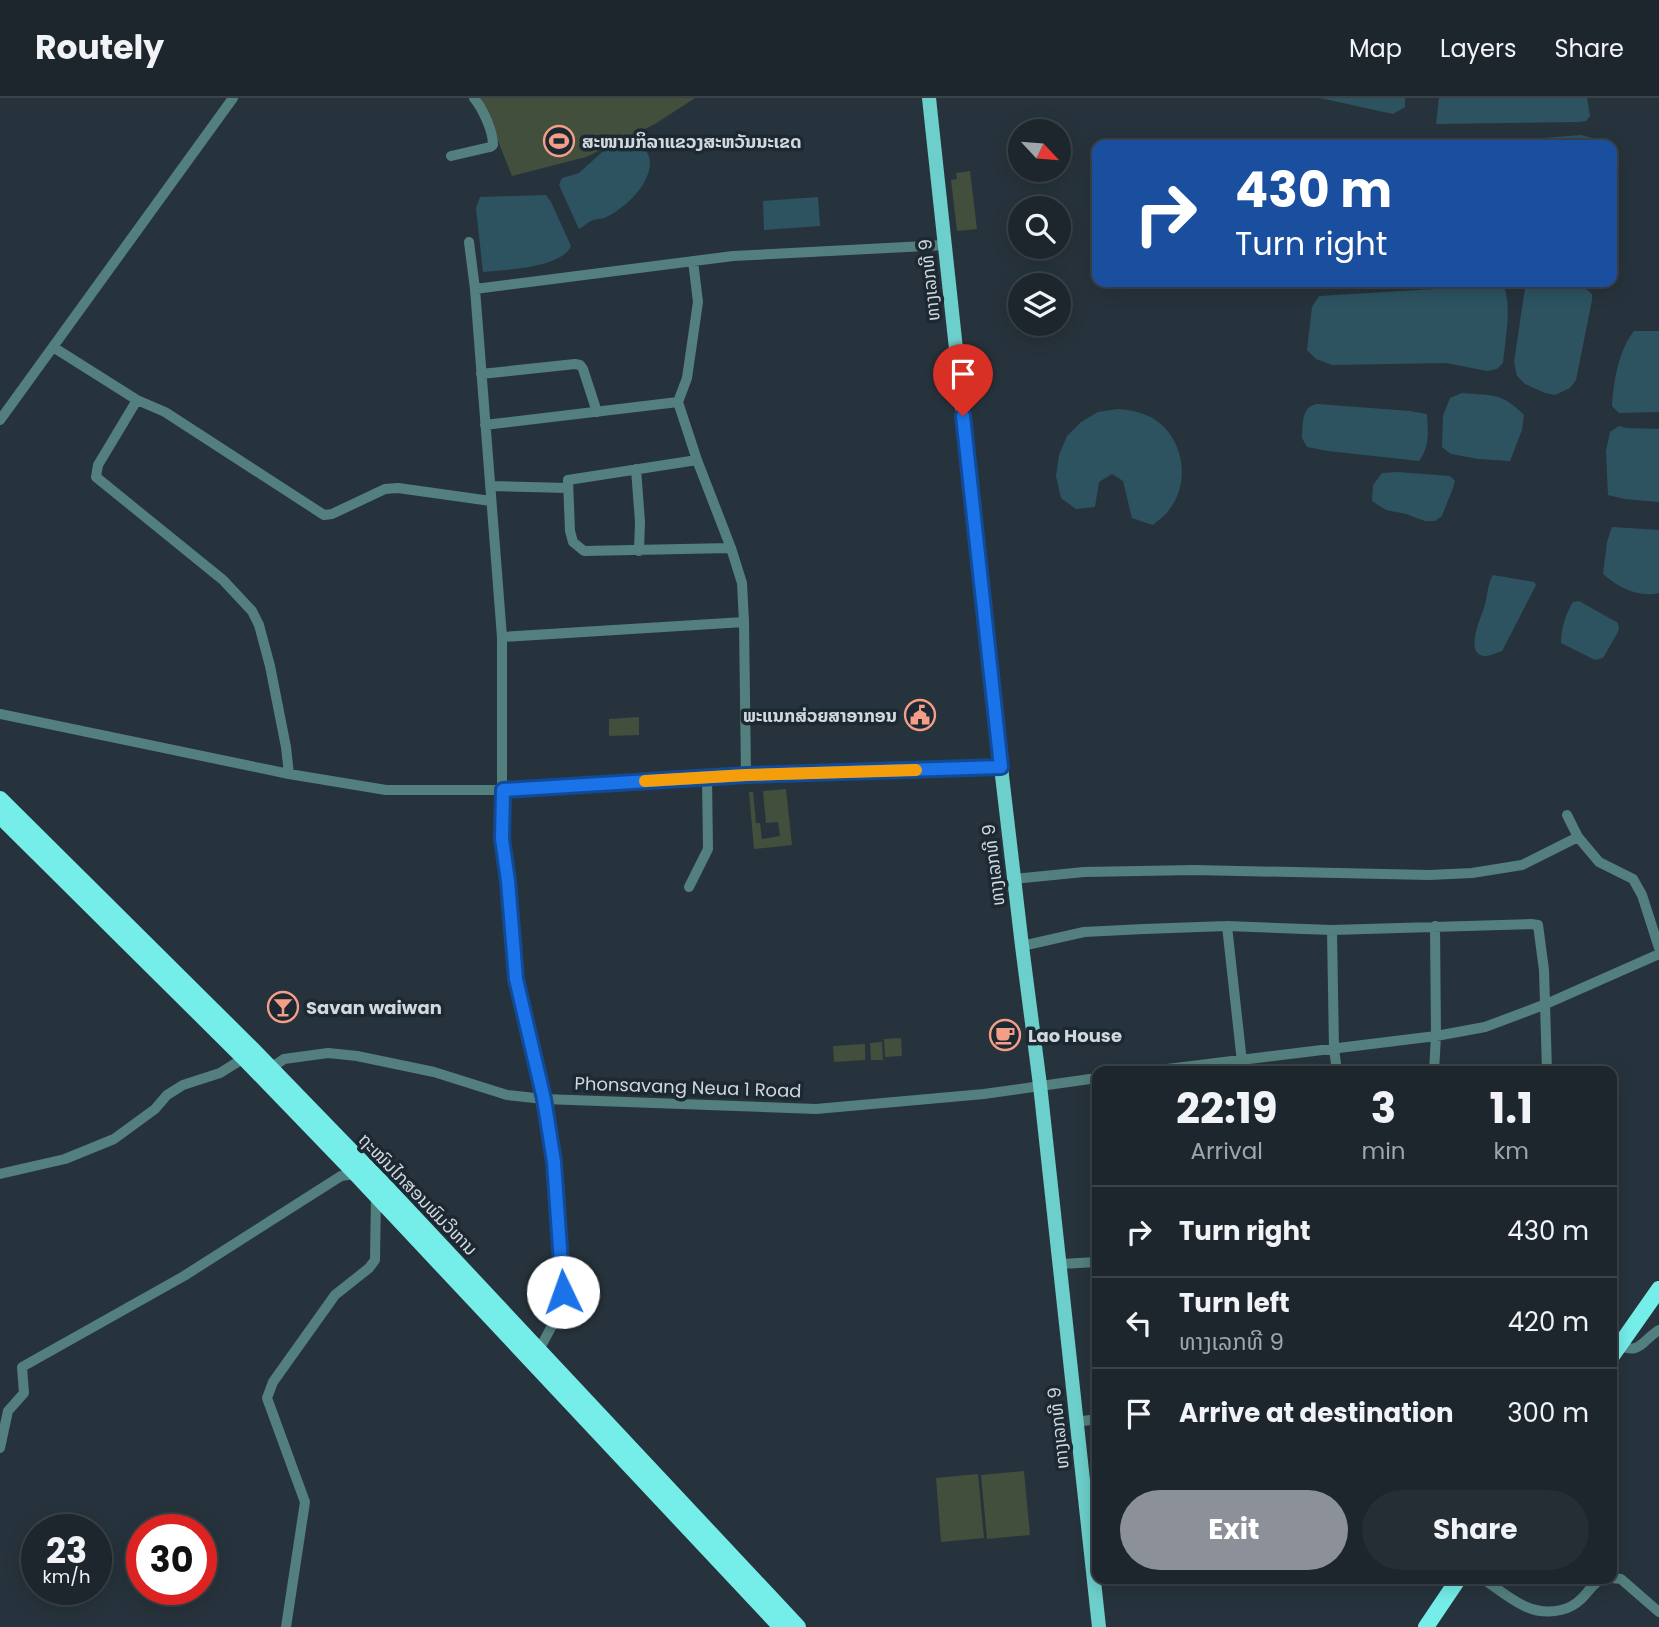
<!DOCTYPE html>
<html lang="en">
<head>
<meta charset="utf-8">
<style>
	:root { --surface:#1d262d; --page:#252e35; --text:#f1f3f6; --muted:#a0a5aa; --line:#3b4349; --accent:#8c9099 }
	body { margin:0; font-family:Poppins,"Noto Sans Lao",sans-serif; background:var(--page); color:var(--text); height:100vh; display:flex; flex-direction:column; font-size:26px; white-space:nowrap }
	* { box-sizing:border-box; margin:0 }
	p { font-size:23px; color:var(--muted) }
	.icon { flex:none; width:38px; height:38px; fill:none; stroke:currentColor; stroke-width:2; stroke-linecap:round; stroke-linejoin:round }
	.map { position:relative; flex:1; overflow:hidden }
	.side { position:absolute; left:1092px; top:968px; width:525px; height:518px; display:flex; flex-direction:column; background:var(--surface); border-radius:14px; box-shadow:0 4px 18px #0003,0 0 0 2px var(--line) }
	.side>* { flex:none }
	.top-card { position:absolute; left:1092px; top:42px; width:525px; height:147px; border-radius:14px; box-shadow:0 4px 18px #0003,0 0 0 2px var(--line); background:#1a4fa0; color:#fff; overflow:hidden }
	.needle { width:46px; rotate:116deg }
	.tools { position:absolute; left:1008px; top:21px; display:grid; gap:14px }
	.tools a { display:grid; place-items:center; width:63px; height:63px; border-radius:50%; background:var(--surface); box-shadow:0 4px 18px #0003,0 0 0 2px var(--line); font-size:35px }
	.speed { position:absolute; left:21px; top:1416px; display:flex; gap:14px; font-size:35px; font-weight:700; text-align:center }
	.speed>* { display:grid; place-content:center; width:91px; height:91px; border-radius:50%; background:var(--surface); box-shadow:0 4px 18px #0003,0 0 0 2px var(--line); line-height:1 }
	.speed small { font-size:18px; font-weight:400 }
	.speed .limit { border:10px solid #d22; background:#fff; color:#111 }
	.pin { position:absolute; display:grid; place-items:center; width:60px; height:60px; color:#fff; margin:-72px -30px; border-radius:50% 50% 50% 0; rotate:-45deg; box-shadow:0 0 7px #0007 }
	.pin .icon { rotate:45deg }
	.me { position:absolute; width:77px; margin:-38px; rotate:357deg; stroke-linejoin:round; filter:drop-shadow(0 0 5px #0008) }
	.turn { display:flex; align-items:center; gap:24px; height:147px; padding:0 28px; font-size:32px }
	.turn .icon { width:91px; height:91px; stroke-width:2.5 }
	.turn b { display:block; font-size:49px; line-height:60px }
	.eta { display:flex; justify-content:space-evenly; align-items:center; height:119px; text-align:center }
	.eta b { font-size:42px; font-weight:700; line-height:49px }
	.cta { display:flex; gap:14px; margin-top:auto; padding:14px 28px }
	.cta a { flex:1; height:80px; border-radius:42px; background:var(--accent); color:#fff; font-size:28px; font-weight:700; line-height:80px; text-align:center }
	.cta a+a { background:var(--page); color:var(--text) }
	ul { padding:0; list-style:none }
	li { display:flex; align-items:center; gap:21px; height:91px; padding:0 28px; border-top:2px solid var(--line) }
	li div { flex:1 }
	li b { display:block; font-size:26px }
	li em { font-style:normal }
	header { display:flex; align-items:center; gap:42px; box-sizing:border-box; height:98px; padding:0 35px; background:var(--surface); border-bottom:2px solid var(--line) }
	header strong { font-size:33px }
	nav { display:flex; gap:38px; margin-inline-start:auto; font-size:24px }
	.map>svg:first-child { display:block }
	.green { fill:#414f3c }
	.water { fill:#2d5361 }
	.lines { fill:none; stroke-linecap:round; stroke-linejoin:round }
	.minor { stroke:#53807e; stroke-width:10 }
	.major { stroke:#6dcfcb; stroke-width:14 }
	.highway { stroke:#75eee9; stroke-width:16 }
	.route-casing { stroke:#114b97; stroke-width:18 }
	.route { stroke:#1a73e8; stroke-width:12 }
	.slow { stroke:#f59e0b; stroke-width:12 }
	.labels { text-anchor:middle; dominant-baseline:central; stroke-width:7; stroke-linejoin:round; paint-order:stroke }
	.poi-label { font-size:18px; font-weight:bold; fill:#d0d7dd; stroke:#1d2932; text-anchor:start }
	.street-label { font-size:18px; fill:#d0d7dd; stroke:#1d2932 }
</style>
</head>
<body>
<header>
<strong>Routely</strong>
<nav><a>Map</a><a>Layers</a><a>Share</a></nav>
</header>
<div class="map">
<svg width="1659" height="1529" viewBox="0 0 1659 1529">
	<rect width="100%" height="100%" fill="#27333c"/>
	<path class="green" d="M 481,0 L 695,0 L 655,26 L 586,59 L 512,78 Z
		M 970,73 L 977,131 L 957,133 L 951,82 L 957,81 L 956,75 Z
		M 639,619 L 639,637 L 609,638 L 609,621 Z
		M 786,691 L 792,747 L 754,751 L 749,694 L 753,694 L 756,725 L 760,725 L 762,741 L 780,738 L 778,724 L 766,725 L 763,693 Z
		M 901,940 L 902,958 L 885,959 L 884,941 Z
		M 882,944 L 883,962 L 871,962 L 870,945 Z
		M 865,946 L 865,962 L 834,964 L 833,948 Z
		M 1024,1373 L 1030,1437 L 987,1441 L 981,1377 Z
		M 978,1376 L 984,1440 L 941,1444 L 936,1380 Z"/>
	<path class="water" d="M 1320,0 L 1405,0 L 1405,9 L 1393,16 Z
		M 1439,0 L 1587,0 L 1590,18 L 1586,23 L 1579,24 L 1436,26 Z
		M 1581,37 L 1597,41 L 1603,47 L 1454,47 Z
		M 627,40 C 670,54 644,95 618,112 C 614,115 609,118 604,120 C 601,121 595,121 593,122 C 588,124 583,129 579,131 L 559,87 L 562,80 L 579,75 L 601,55 L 614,46 Z
		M 546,97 L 551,104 L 571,148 C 562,170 503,172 483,174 L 476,110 L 480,99 Z
		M 818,99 L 820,128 L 764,132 L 763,103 Z
		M 1543,186 L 1555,189 L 1585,190 L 1592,196 L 1592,202 L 1576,282 L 1570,290 L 1555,297 L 1545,295 L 1525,286 L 1517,278 L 1514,264 L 1525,190 L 1532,187 Z
		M 1500,187 L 1504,189 C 1512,208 1505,244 1503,265 L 1497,271 L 1487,273 L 1446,265 L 1332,267 L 1316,261 L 1307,252 L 1312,209 L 1319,198 Z
		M 1634,233 L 1659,233 L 1659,314 L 1619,315 L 1612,308 C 1614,282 1618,254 1634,233 Z
		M 1462,295 C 1493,298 1501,294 1524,317 L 1522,332 L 1510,363 L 1478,361 L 1451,356 L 1442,349 L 1443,318 L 1450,300 Z
		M 1317,306 L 1410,313 L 1427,316 C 1428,333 1430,349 1419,363 L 1328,353 L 1307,349 L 1302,340 C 1303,326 1301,309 1317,306 Z
		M 1118,311 C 1131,312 1142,314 1154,321 C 1184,340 1191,384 1169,412 C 1165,418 1158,422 1153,427 L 1132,420 L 1123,383 L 1112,376 L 1099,384 L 1095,409 L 1076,411 L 1061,400 L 1056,378 L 1059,357 L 1067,338 L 1081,324 L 1098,314 Z
		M 1619,328 L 1627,330 L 1659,331 L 1659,404 L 1625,401 L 1608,397 L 1606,353 L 1610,334 Z
		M 1397,374 L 1450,378 L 1455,383 C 1452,395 1446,406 1442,418 L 1435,423 L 1425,423 L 1406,416 L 1386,412 L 1372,403 L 1373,387 L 1382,375 Z
		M 1612,429 L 1659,432 L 1659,495 C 1638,500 1618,489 1603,476 L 1607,444 Z
		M 1493,477 L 1534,484 L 1536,487 L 1502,553 C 1498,554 1490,558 1486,558 C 1463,558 1481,520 1484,510 C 1488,499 1487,486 1493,477 Z
		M 1579,503 L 1618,525 L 1619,532 L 1603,560 L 1595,562 L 1561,545 C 1561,531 1566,515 1573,504 Z"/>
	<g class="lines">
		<path class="minor" d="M 451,58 L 490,49 L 493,47 C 493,33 483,11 474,0
			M 469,144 L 475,191 L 502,539 L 502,741 L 508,783 L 516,881 L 544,1001 L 554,1064 L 562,1160 L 563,1193 L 555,1222 L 539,1252
			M 693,163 L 698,204 L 687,280 L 678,304 L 697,362 L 731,450 L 742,485 L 744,524 L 746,677
			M 475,191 L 733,158 L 945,147
			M 53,249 L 137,302 L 165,314 L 324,417 L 332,416 L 385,391 L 398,390 L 491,403
			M 481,276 L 575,266 L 580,267 L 583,271 L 597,314
			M 137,302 L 98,367 L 96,379 L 223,482 L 252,513 L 259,527 L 270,568 L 286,649 L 289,676
			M 0,322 L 233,0
			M 485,327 L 678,304
			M 697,362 L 568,382 L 570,433 L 573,444 L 584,453 L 731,450
			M 636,371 L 640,424 L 639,453
			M 490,388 L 568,390
			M 502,539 L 744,524
			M 0,616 L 289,676 L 386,692 L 503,692 L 746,677 L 1001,669
			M 1567,717 L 1578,739 L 1599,764 L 1633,781 L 1642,797 L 1659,850
			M 1014,781 L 1084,774 L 1194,772 L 1429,777 L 1472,775 L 1522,767 L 1578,739
			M 689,789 L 708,751 L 707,679
			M 1227,828 L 1243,973
			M 1332,832 L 1334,951 L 1337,973
			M 1022,848 L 1084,834 L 1144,831 L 1227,828 L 1332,832 L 1531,826 L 1538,827 L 1544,872 L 1547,973
			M 1151,973 L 1436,938 L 1485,929 L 1546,906 L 1659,856
			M 1434,973 L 1436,938 L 1435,828
			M 265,974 L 284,961 L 328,955 L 357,958 L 434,974 L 507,997 L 544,1001 L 816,1011 L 984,996 L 1097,980
			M 0,1076 L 65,1061 L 114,1041 L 155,1011 L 167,997 L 183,987 L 220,975 L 244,960
			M 1061,1166 L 1097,1164
			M 1612,1243 C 1639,1260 1639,1245 1659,1232
			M 1076,1324 L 1097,1321
			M 0,1350 L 8,1313 L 24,1295 L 22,1269 L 184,1178 L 341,1078 L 356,1076
			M 1482,1480 C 1507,1497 1529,1520 1561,1512 C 1569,1510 1574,1508 1580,1502 C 1588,1495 1593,1484 1604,1480
			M 1612,1480 L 1621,1481 L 1659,1514
			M 286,1529 L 305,1404 L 267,1300 L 273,1284 L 335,1197 L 369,1170 L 375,1162 L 376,1097"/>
		<path class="major" d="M 929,0 L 1001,669 L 1022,848 L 1040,987 L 1099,1529"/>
		<path class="highway" d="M 0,701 L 252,951 L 385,1088 L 798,1529
			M 0,718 L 244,960 L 356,1076 L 781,1529
			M 1612,1258 L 1659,1191
			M 1426,1529 L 1459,1480"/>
	</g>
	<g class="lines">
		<g class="route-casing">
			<path id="route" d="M 563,1194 L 554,1064 L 544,1001 L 516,881 L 508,783 L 502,741 L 503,692 L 746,677 L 1001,669 L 963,318"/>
		</g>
		<use href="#route" class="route"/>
		<path class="slow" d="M 645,683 L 746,677 L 916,672"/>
	</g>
	<defs>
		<g id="stadium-ring" transform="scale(1.575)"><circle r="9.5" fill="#1d2932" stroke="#f49e87" stroke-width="1.5"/><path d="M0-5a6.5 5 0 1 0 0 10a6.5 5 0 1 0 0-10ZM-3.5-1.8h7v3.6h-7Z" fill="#f49e87"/></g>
		<g id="civic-ring" transform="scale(1.575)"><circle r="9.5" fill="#1d2932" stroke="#f49e87" stroke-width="1.5"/><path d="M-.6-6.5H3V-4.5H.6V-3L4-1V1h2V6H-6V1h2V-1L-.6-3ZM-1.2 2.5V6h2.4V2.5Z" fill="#f49e87"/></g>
		<g id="bar-ring" transform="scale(1.575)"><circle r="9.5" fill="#1d2932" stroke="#f49e87" stroke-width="1.5"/><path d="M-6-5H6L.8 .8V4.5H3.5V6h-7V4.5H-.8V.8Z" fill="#f49e87"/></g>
		<g id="cafe-ring" transform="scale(1.575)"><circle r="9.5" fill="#1d2932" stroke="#f49e87" stroke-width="1.5"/><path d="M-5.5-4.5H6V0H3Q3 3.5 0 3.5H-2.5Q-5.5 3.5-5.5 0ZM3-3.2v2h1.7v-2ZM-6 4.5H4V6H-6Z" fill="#f49e87"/></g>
	</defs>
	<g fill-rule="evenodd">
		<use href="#stadium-ring" x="559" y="43"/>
		<use href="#civic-ring" x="920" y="617"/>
		<use href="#bar-ring" x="283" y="909"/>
		<use href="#cafe-ring" x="1005" y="937"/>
	</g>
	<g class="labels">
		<g class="poi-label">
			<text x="582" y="43">ສະໜາມກິລາແຂວງສະຫວັນນະເຂດ</text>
			<text x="897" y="617" text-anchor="end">ພະແນກສ່ວຍສາອາກອນ</text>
			<text x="306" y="909">Savan waiwan</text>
			<text x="1028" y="937">Lao House</text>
		</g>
		<g class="street-label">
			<text transform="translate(929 182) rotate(-96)">ທາງເລກທີ 9</text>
			<text transform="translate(993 767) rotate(-97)">ທາງເລກທີ 9</text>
			<text transform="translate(688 989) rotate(2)">Phonsavang Neua 1 Road</text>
			<text transform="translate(418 1096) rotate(46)">ຖະໜົນໄກສອນພົມວິຫານ</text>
			<text transform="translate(1058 1330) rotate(-96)">ທາງເລກທີ 9</text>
		</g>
	</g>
</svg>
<div class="tools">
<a><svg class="needle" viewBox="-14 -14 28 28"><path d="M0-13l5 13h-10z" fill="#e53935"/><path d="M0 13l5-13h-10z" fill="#a0a5aa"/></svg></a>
<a><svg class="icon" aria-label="search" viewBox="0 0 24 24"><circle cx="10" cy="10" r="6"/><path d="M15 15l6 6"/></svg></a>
<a><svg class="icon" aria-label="layers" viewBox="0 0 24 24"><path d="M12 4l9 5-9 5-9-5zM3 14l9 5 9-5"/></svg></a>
</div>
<div class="speed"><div>23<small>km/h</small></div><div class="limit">30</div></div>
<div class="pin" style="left:963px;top:318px;background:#d93025"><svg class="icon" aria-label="arrive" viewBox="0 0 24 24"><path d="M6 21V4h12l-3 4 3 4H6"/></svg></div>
<svg class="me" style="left:563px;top:1194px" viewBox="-20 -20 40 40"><circle r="19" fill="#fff"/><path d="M0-13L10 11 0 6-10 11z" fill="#1a73e8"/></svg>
<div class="top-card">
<div class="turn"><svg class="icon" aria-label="right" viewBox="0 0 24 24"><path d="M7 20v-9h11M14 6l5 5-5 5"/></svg><div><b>430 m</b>Turn right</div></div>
</div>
<section class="side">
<div class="eta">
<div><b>22:19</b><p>Arrival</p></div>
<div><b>3</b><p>min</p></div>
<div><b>1.1</b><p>km</p></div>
</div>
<ul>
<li><svg class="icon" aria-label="right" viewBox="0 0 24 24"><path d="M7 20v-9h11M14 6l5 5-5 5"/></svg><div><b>Turn right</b></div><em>430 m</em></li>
<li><svg class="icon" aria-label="left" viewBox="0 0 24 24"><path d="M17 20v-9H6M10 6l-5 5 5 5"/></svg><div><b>Turn left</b><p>ທາງເລກທີ 9</p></div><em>420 m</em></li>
<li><svg class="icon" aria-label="arrive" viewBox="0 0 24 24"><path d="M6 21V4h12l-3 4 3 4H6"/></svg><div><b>Arrive at destination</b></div><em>300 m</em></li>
</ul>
<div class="cta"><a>Exit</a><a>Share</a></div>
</section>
</div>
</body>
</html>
